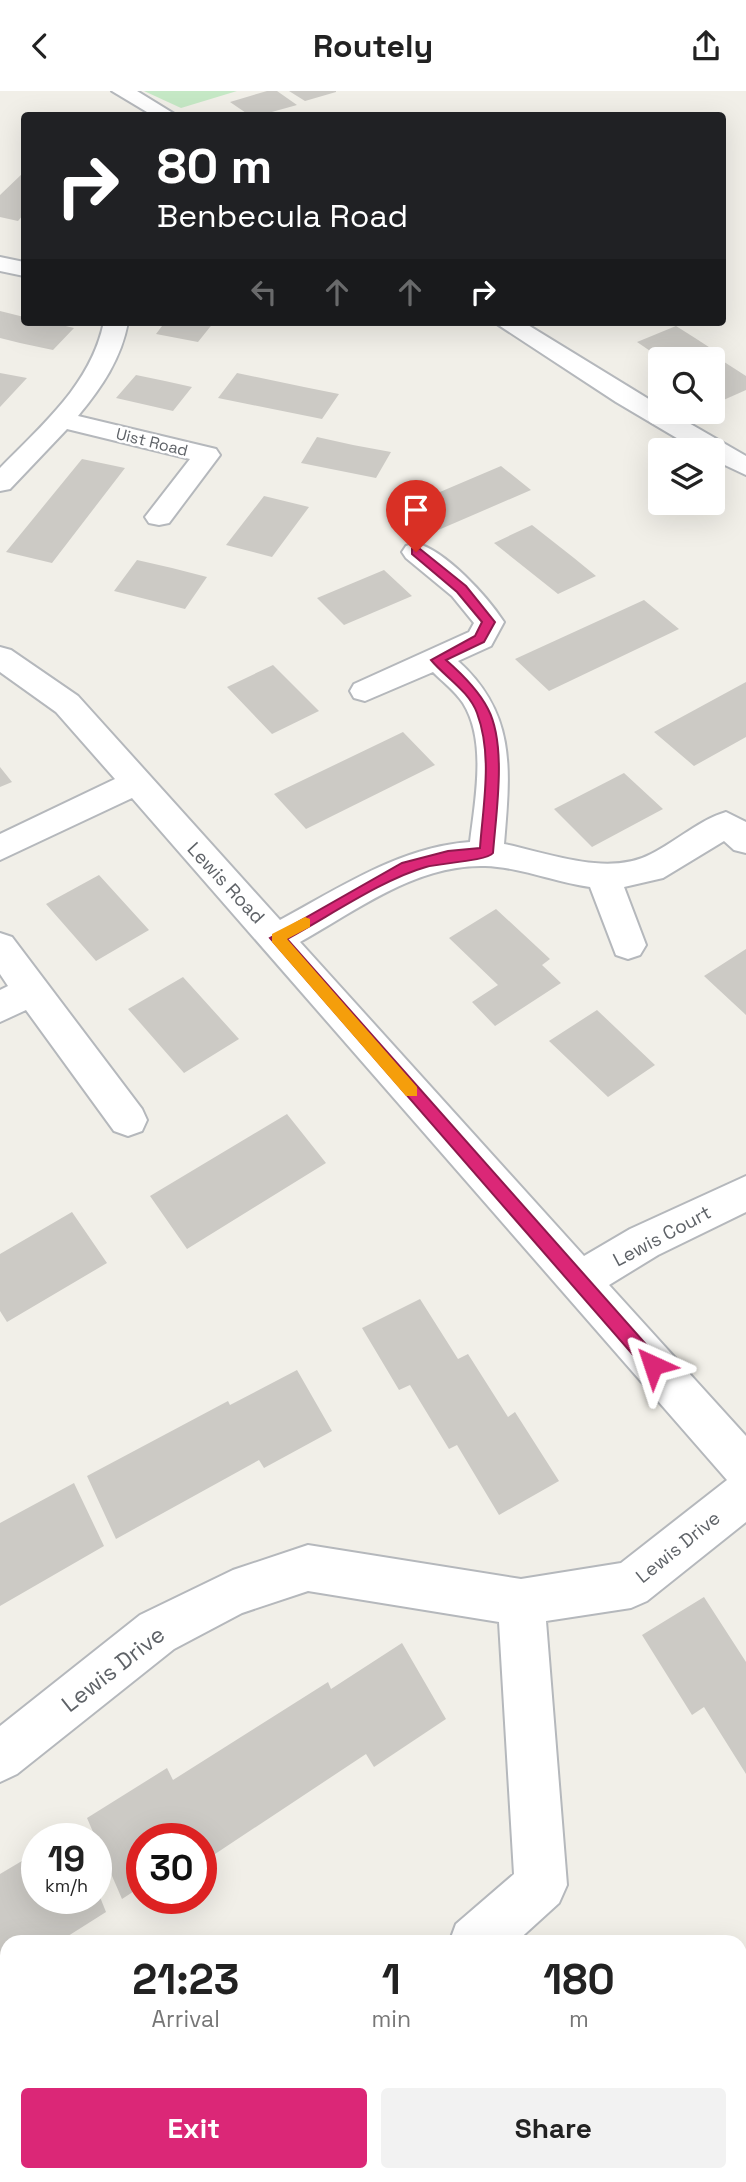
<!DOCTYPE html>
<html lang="en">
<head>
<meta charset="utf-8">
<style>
	:root { --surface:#fff; --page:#f2f2f2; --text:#222; --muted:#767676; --accent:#db2777 }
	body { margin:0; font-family:"Space Grotesk",sans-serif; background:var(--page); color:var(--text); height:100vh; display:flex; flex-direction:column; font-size:26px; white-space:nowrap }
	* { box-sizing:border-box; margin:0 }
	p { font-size:23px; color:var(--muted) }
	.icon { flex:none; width:38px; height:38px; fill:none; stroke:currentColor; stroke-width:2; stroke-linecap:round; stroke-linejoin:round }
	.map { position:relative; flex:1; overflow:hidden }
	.sheet { position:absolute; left:0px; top:1844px; width:747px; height:247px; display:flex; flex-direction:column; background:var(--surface); border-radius:21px 21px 0 0; box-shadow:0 7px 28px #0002 }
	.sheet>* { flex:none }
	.banner { position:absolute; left:21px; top:21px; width:705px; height:214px; border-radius:7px; box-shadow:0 7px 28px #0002; background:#202124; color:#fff; overflow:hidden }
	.fabs { position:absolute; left:648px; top:256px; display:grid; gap:14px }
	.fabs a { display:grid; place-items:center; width:77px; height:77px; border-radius:7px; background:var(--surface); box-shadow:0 7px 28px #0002; font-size:35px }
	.speed { position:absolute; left:21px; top:1732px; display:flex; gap:14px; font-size:35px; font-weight:700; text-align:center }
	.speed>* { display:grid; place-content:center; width:91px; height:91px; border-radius:50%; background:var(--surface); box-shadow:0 7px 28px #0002; line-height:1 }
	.speed small { font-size:18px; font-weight:400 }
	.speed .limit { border:10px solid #d22; background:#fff; color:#111 }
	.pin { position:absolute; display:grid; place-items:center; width:60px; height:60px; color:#fff; margin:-72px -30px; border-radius:50% 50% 50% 0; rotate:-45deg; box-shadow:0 0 7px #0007 }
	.pin .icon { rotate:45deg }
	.me { position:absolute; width:77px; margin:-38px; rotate:318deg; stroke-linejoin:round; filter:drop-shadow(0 0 5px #0008) }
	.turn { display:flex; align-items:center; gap:24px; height:147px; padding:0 21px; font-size:32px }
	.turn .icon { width:91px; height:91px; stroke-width:2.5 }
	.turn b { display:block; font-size:49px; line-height:60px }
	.lanes { display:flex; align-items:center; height:66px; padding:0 21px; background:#0003; justify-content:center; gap:35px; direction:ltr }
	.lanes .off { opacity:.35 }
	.eta { display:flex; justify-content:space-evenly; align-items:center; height:119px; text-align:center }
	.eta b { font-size:42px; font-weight:600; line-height:49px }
	.action { display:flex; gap:14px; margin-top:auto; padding:14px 21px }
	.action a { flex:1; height:80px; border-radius:7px; background:var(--accent); color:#fff; font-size:28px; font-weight:600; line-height:80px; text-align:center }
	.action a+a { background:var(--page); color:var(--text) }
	header { display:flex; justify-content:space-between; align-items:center; height:91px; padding:0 21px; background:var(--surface); font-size:32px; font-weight:600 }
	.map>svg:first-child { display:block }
	.green { fill:#c5e8c5 }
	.building { fill:#cccac5 }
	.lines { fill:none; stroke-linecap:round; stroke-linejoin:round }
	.street-casing { stroke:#b5b8bc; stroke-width:4 }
	.street { fill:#fff; fill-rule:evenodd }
	.route { fill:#db2777; stroke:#8e194d; stroke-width:2 }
	.slow { fill:#f59e0b }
	.labels { text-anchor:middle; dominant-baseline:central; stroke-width:5; stroke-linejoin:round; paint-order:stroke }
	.far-street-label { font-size:16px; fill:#5f6368; stroke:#fff }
	.street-label { font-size:19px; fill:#5f6368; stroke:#fff }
	.near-street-label { font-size:23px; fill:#5f6368; stroke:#fff }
</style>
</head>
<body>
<header><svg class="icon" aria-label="back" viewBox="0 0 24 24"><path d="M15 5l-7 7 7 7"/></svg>Routely<svg class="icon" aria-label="share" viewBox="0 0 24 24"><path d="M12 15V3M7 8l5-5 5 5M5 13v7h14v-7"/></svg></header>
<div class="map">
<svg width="746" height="2091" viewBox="0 0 746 2091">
	<rect width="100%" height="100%" fill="#f1efe8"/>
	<path class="green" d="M 144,0 L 237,0 L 181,17 Z"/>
	<path class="building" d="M 267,0 L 277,0 L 297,14 L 261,24 L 249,24 L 230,11 Z
		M 289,0 L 336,0 L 336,1 L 305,10 Z
		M 24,81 L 24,123 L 18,130 L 0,126 L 0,104 Z
		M 0,220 L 24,226 L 24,231 L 49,231 L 74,237 L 53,259 L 20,252 L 0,247 Z
		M 165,231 L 214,231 L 198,251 L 156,243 Z
		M 676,235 L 695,247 L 715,260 L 697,268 L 662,268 L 637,251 Z
		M 718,267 L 746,285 L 746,299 L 719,311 L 712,307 L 712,269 Z
		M 0,282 L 27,287 L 0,316 Z
		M 237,282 L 304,296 L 339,303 L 322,328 L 218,307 Z
		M 136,284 L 165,290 L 192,296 L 173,320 L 116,307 Z
		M 317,346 L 353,354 L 391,361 L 376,387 L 301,372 Z
		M 82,368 L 125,377 L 52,472 L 6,461 Z
		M 501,375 L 531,399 L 436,440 L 407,415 Z
		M 264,405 L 309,416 L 272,466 L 226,454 Z
		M 532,434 L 574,467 L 596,485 L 558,503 L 494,452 Z
		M 137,469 L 172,477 L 207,486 L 185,518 L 114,500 Z
		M 384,479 L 412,505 L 344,534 L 317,507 Z
		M 644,509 L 679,538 L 549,600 L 515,568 Z
		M 273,574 L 319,620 L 272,643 L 227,596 Z
		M 746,591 L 746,646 L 694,675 L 654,641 Z
		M 403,641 L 435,674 L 306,738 L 274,703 Z
		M 0,676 L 12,691 L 0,696 Z
		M 624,682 L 663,718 L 592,756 L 554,718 Z
		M 99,784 L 149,839 L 96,870 L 46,813 Z
		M 496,818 L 550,868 L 542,874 L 561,892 L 495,935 L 472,911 L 498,894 L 449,847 Z
		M 746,858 L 746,924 L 704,885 Z
		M 183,886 L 239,948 L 184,982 L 128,918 Z
		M 597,919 L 655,974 L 608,1006 L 549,950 Z
		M 287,1023 L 326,1072 L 187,1158 L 150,1105 Z
		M 72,1121 L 107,1172 L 7,1231 L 0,1220 L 0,1163 Z
		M 420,1208 L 458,1268 L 468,1263 L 508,1326 L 515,1321 L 559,1390 L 499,1424 L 457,1354 L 449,1358 L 410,1294 L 399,1299 L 362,1237 Z
		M 297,1279 L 332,1340 L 264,1377 L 259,1369 L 116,1448 L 87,1385 L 228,1310 L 230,1314 Z
		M 74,1392 L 104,1455 L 0,1515 L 0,1432 Z
		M 704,1506 L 746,1571 L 746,1683 L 704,1616 L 692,1624 L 642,1544 Z
		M 402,1552 L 446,1628 L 374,1676 L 366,1663 L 209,1767 L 204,1755 L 201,1756 L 201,1748 L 142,1748 L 142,1795 L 122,1808 L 87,1727 L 167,1677 L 173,1689 L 328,1591 L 331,1598 Z
		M 37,1761 L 37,1808 L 96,1808 L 96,1796 L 106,1821 L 57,1852 L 7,1852 L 7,1900 L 0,1905 L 0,1783 Z
		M 746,1976 L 746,2091 L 515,2091 L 511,2084 L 740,2084 L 740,1981 Z
		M 7,2016 L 7,2084 L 141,2084 L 144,2091 L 1,2091 L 0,2021 Z"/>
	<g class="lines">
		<g class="street-casing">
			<path id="street" d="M 112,0 L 137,0 L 176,24 L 152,24 Z
				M 0,166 L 24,171 L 24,185 L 0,180 Z
				M 104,231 L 128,231 C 121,268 102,296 78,325 L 216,358 L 220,364 L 169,432 L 159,434 L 149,432 L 145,426 L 190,368 L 67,338 L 10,398 L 0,400 L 0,377 C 43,333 91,293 104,231 Z
				M 494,231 L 523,231 L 660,315 L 660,320 L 668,320 L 746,365 L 746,384 L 712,368 L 712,359 L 697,359 L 616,311 Z
				M 416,452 C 446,460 487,505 504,531 L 491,555 L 458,570 C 517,623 510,680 504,753 C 548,762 608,786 651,763 C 677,750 699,729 726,721 L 746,731 L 746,762 L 734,759 L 724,750 L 663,787 L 624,796 L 646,854 L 640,864 L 628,868 L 616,864 L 590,796 C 555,791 519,776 485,775 C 417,773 357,819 300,851 L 584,1165 L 630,1138 L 746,1085 L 746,1121 L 658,1164 L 609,1194 L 746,1345 L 746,1431 L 647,1510 L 631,1517 L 546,1530 L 567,1794 L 559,1812 L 515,1852 L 449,1852 L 456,1833 L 514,1783 L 499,1531 L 308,1500 L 242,1522 L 174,1558 L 17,1683 L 0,1691 L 0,1635 L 140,1524 L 233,1479 L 308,1454 L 521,1488 L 621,1472 L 727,1389 L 132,707 L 0,769 L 0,743 L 115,688 L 56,621 L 0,581 L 0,556 L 11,559 L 78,605 L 280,829 C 341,796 400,756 470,751 C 475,709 487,650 463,612 C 455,600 443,591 433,581 L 365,610 L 354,607 L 350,600 L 354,593 L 469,541 L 474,532 L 452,505 L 406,467 L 402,461 L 406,455 Z
				M 0,842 L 12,846 L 142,1018 L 147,1029 L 142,1040 L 128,1045 L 114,1040 L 26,919 L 0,931 L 0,899 L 8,895 L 0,883 Z"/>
		</g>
		<use href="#street" class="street"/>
	</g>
	<path class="route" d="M 412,458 L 420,458 L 466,495 L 495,531 L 484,551 L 446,569 C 462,583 479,600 488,618 C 507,654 496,722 493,762 C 487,770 440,772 426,776 C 383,788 328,826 287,848 L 659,1268 L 662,1274 L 659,1280 L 653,1282 L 647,1280 L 270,847 L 402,772 L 448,760 L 480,757 C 483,714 493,665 477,622 C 469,600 445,586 431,569 L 475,545 L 482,531 L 457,501 L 412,463 Z"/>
	<path class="slow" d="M 305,826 L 310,828 L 310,836 L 287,848 L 417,996 L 417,1005 L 406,1005 L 272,851 L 272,843 Z"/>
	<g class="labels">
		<g class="far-street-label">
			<text transform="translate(152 351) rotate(14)">Uist Road</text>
		</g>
		<g class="street-label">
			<text transform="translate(226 792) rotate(47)">Lewis Road</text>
			<text transform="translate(662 1145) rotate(-28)">Lewis Court</text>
			<text transform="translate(678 1456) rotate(-39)">Lewis Drive</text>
		</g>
		<g class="near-street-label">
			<text transform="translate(113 1578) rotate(-38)">Lewis Drive</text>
		</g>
	</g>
</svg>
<div class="fabs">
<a><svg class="icon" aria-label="search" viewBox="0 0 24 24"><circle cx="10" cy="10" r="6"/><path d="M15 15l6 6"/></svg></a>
<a><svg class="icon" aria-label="layers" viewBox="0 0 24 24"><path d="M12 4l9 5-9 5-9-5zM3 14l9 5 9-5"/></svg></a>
</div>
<div class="speed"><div>19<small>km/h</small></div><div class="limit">30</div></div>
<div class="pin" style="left:416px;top:461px;background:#d93025"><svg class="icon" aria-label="arrive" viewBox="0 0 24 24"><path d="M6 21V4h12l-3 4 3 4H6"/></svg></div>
<svg class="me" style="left:653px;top:1274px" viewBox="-20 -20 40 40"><path d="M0-17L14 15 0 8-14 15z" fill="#db2777" stroke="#fff" stroke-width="4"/></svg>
<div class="banner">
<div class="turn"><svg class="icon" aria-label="right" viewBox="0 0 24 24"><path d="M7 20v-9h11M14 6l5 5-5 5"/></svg><div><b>80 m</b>Benbecula Road</div></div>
<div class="lanes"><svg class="icon off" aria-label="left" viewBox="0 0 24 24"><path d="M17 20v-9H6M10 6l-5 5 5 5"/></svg><svg class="icon off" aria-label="ahead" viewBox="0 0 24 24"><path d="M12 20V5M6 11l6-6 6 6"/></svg><svg class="icon off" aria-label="ahead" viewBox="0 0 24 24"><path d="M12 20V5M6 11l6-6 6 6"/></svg><svg class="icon" aria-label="right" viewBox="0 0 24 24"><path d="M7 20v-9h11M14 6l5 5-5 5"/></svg></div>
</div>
<section class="sheet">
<div class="eta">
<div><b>21:23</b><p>Arrival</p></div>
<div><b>1</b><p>min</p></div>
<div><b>180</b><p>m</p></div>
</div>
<div class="action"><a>Exit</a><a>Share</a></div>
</section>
</div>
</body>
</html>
